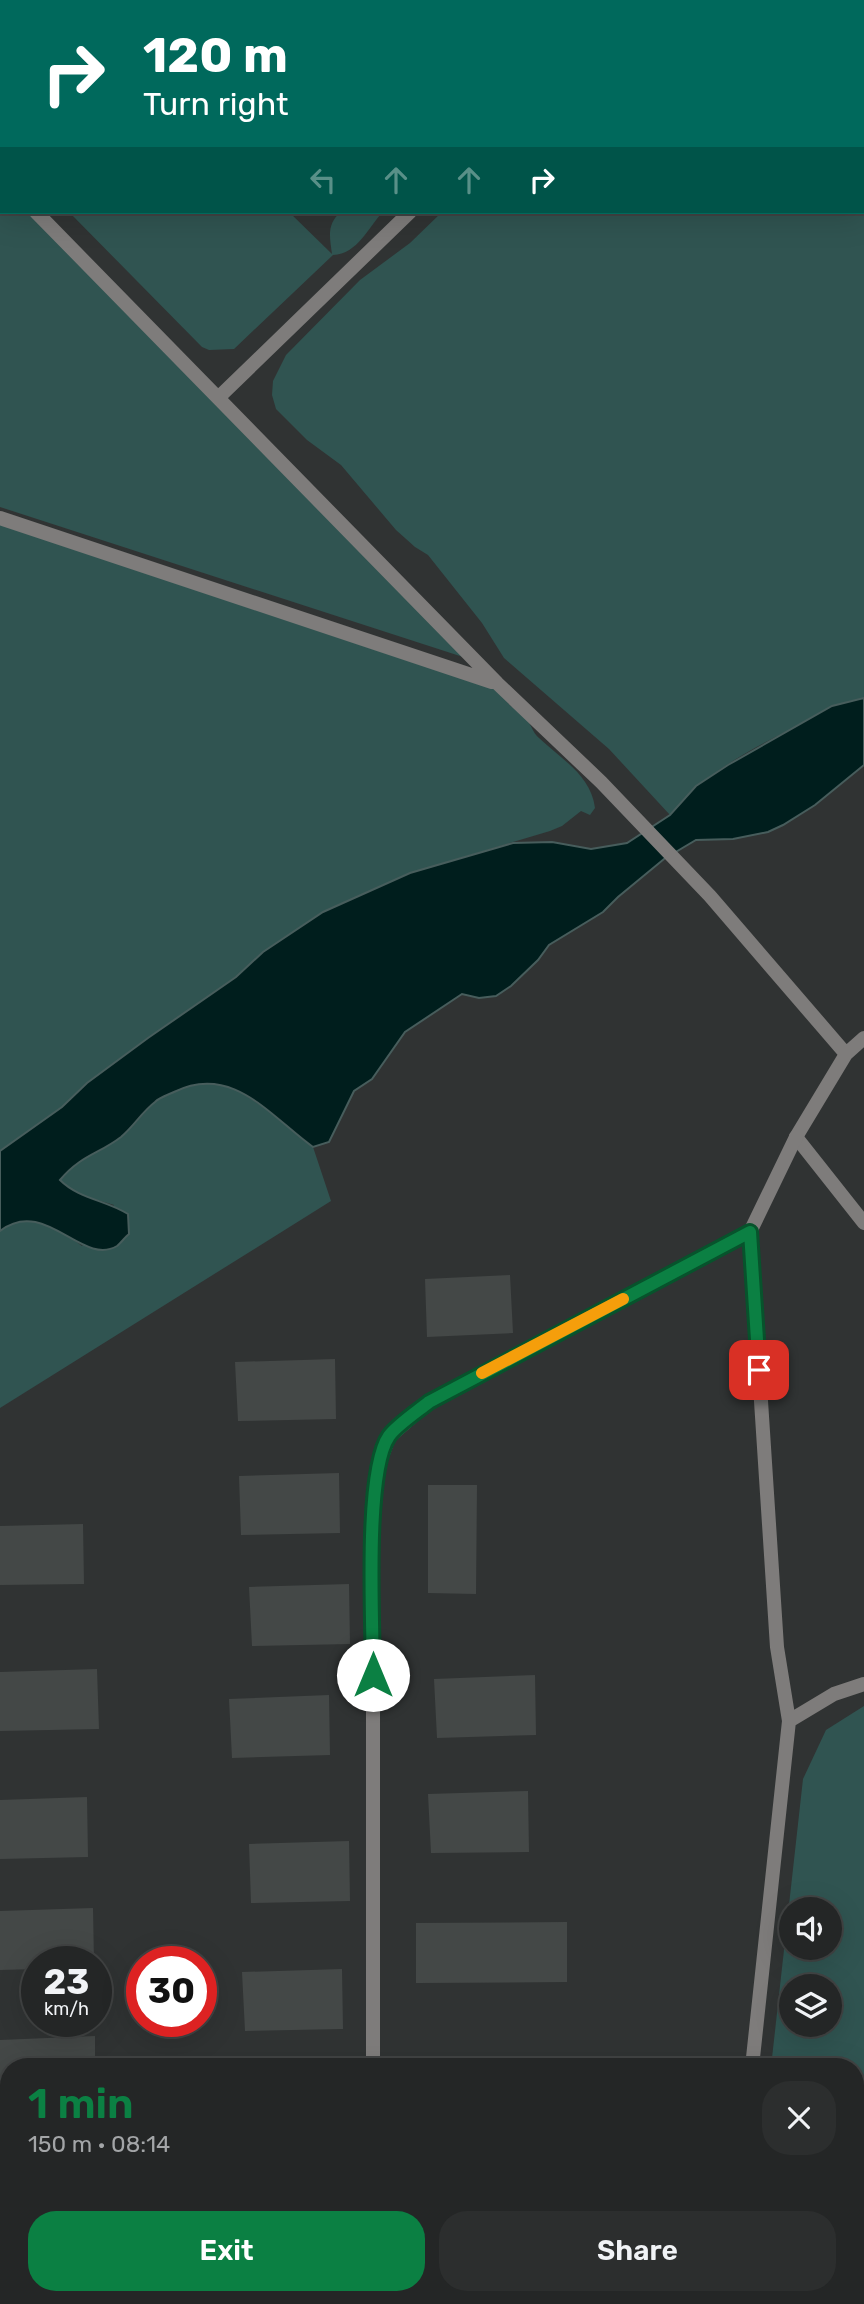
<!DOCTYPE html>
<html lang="en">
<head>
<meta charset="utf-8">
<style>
	:root { --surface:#242626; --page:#2c2e2e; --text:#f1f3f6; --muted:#a3a5a7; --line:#414343; --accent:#0b8043 }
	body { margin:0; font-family:Rubik,sans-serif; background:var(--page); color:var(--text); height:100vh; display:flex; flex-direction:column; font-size:26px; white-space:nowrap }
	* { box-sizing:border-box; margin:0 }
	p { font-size:23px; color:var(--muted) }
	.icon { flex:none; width:38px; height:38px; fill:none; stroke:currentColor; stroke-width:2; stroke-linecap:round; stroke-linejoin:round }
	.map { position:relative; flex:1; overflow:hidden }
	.details { position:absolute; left:0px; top:2058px; width:864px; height:247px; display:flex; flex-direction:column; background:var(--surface); border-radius:28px 28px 0 0; box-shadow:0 7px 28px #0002,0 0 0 2px var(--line) }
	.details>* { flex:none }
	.top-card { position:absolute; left:0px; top:0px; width:864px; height:214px; box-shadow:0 7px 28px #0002,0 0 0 2px var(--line); background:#00695c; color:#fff; overflow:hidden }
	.buttons { position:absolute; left:779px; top:1897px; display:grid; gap:14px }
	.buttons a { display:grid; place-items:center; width:63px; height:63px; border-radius:50%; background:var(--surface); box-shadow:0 7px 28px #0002,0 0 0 2px var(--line); font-size:35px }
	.speed { position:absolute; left:21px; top:1946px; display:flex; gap:14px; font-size:35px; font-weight:700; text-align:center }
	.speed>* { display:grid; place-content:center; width:91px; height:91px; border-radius:50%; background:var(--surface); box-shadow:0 7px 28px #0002,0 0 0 2px var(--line); line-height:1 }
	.speed small { font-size:18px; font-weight:400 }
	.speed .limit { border:10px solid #d22; background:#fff; color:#111 }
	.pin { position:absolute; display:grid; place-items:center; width:60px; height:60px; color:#fff; margin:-30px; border-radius:14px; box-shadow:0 4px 10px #0006 }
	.me { position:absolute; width:77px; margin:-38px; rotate:0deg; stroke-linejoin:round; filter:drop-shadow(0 0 5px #0008) }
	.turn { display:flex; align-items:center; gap:24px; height:147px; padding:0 28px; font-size:32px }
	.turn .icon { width:91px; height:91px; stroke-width:2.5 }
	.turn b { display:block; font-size:49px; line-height:60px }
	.lanes { display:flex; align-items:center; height:66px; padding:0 28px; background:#0003; justify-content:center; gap:35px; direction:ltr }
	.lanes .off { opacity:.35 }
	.round { display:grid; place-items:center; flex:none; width:74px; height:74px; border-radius:28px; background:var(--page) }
	.overview { display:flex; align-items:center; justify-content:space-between; height:119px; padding:0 28px }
	h1 { font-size:42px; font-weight:600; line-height:52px; color:var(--accent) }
	.action { display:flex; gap:14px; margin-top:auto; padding:14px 28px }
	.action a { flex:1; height:80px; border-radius:28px; background:var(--accent); color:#fff; font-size:28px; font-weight:600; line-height:80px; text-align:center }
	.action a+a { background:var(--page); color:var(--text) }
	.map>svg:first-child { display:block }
	.green { fill:#305451; fill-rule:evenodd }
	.water { fill:#001e1d; stroke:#475d5c; stroke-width:2 }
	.building { fill:#444847 }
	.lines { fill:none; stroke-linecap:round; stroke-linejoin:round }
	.service { stroke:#7e7c7b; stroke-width:14 }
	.minor { stroke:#7e7c7b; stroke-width:14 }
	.route-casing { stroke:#07532c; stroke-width:18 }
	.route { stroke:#0b8043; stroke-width:12 }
	.slow { stroke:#f59e0b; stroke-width:12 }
</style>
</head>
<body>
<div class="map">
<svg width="864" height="2304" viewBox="0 0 864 2304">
	<rect width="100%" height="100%" fill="#303333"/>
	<path class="green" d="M 0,0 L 90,2 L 2,2 L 2,144 Z
		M 644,0 L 864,0 L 864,698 L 850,701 C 788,731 713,761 670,815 L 609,749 L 504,658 L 482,623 L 428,555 L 415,547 L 396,530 L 341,465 L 307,440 L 276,409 L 272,395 L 273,381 L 286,355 L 360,280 L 410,243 L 442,212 L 863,212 L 863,2 L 643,2 Z
		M 0,173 L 2,212 L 38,212 L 463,657 L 0,507 Z
		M 69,212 L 289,212 L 332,254 C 330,238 326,224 341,212 L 383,212 C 368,227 358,254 333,255 L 234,349 L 209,350 L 202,347 Z
		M 0,520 L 500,687 C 503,693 506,702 511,706 C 517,710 523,714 527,720 C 532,726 533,733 539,738 C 561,759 591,775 595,808 L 590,815 L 581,811 L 562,826 L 550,831 L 410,873 L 323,912 L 263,952 L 236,977 L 148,1038 L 87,1083 L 62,1107 L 0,1151 Z
		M 202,1082 L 233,1087 L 272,1113 L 313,1147 L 331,1201 L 0,1408 L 0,1231 C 27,1210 59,1228 82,1246 L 114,1205 L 74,1193 L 60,1180 L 71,1167 L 132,1127 L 155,1101 L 186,1086 Z
		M 864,1706 L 864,2304 L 745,2304 L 746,2296 L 856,2296 L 856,2067 L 771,2067 L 803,1779 L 826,1730 ZM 791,1909 L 830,1909 L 830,1948 L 791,1948 ZM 791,1986 L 830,1986 L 830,2025 L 791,2025 Z"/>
	<path class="water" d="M 864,698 L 864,765 L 815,805 L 783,825 L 768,832 L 733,839 L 696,840 L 664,859 L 618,897 L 603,912 L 549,945 L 538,960 L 511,986 L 496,996 L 479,998 L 462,994 L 405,1032 L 372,1079 L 354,1091 L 329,1142 L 313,1147 C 270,1116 232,1063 174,1092 C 168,1095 160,1097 155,1102 C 142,1112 134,1126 121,1137 C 99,1154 81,1155 60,1180 C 79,1199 106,1200 128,1214 L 129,1234 C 125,1237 121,1243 117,1246 C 82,1267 45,1196 0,1231 L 0,1151 L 62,1107 L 87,1083 L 148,1038 L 236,977 L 263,952 L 323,912 L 410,873 L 513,843 L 552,842 L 591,849 L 627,843 L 670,815 L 696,786 L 728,765 L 832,706 Z"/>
	<path class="building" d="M 510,1275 L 513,1333 L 427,1337 L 425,1279 Z
		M 335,1359 L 336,1419 L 238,1421 L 235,1362 Z
		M 339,1473 L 340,1533 L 241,1535 L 239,1476 Z
		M 428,1485 L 477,1485 L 476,1594 L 428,1593 Z
		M 83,1524 L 84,1584 L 0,1585 L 0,1526 Z
		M 349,1584 L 350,1644 L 252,1646 L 249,1587 Z
		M 97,1669 L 99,1729 L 0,1731 L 0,1672 Z
		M 535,1675 L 536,1735 L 437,1738 L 434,1679 Z
		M 329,1695 L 330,1755 L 232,1758 L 229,1699 Z
		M 528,1791 L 529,1852 L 431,1853 L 428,1794 Z
		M 87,1797 L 88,1857 L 0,1859 L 0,1800 Z
		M 349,1841 L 350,1901 L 251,1903 L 249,1844 Z
		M 93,1908 L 94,1962 L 37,1962 L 37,1969 L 0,1970 L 0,1911 Z
		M 567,1922 L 567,1982 L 416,1983 L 416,1923 Z
		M 342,1969 L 343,2029 L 245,2031 L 242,1972 Z
		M 95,2036 L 95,2067 L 9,2067 L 9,2098 L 0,2099 L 0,2040 Z
		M 0,2168 L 9,2168 L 9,2227 L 0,2227 Z"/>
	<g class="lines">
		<path class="service" d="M 796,1137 L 864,1223"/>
		<path class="minor" d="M 628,2 L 629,0
			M 0,175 L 2,176
			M 36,212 L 497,683 L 601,782 L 710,896 L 846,1054
			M 218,398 L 410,212
			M 0,518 L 492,682
			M 789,1721 L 834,1694 L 864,1684
			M 373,2067 L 373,1508 L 378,1467 L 389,1437 L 429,1402 L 750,1232
			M 752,2067 L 789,1721 L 777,1647 L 750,1232 L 796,1137 L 846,1054 L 864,1038
			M 374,2296 L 374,2304
			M 727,2304 L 728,2296"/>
	</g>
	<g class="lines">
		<g class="route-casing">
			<path id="route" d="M 373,1675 C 373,1626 364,1472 389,1436 C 397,1425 418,1411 429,1402 L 750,1232 L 759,1370"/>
		</g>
		<use href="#route" class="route"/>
		<path class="slow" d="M 482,1373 L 623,1299"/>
	</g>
</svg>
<div class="buttons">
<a><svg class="icon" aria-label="sound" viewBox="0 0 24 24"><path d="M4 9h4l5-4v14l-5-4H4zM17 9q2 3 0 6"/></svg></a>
<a><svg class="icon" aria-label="layers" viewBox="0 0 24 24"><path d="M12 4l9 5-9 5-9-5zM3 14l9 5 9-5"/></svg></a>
</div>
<div class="speed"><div>23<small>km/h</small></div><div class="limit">30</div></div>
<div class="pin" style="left:759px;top:1370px;background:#d93025"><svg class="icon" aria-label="arrive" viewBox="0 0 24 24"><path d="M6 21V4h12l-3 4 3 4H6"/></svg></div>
<svg class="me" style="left:373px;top:1675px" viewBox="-20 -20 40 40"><circle r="19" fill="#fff"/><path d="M0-13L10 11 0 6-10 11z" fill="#0b8043"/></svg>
<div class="top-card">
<div class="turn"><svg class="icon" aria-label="right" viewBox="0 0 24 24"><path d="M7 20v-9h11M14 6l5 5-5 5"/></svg><div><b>120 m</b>Turn right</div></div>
<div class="lanes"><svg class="icon off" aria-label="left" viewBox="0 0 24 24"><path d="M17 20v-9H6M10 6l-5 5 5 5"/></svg><svg class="icon off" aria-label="ahead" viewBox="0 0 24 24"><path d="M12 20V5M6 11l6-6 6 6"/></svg><svg class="icon off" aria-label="ahead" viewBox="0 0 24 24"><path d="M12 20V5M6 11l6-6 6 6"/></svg><svg class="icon" aria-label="right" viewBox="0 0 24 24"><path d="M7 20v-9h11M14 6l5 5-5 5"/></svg></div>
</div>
<section class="details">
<div class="overview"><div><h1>1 min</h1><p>150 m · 08:14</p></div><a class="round"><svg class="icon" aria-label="close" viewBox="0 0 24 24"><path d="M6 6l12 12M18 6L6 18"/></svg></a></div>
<div class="action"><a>Exit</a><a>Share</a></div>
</section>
</div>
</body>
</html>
